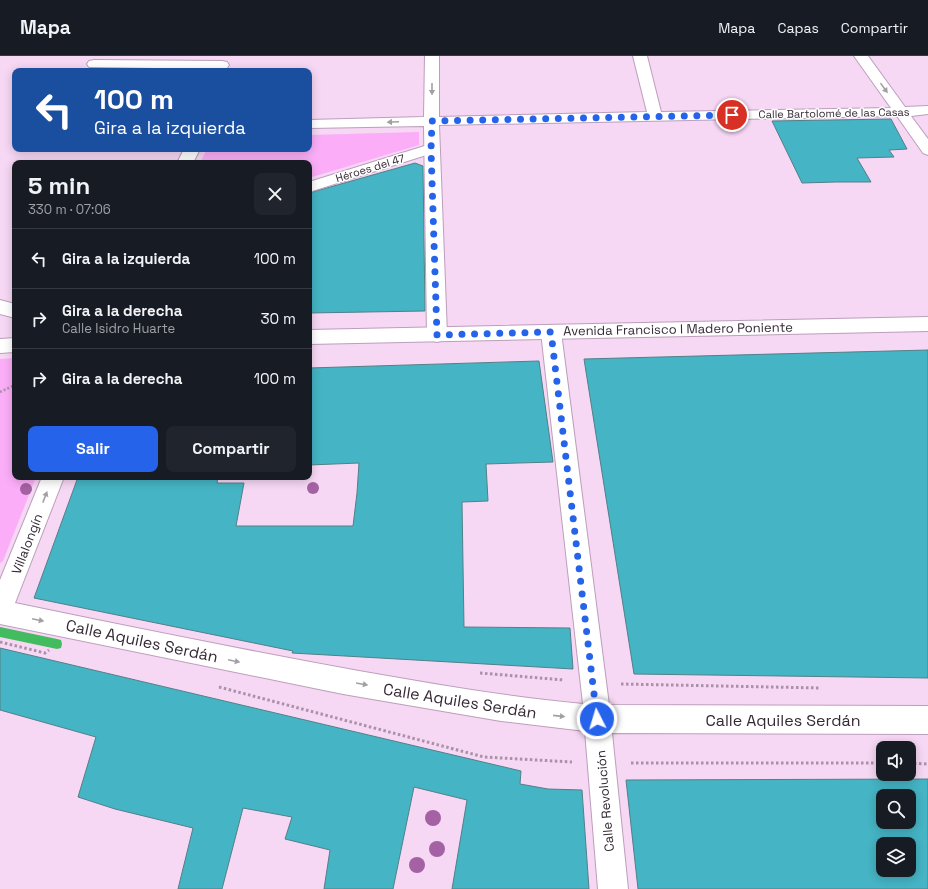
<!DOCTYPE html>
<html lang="es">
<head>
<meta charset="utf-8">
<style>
	:root { --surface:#171b24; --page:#20242c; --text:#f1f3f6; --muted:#9ea1a6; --line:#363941; --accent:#2563eb }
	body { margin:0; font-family:"Space Grotesk",sans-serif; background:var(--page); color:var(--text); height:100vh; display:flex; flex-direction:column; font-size:15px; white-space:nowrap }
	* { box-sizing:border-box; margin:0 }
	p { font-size:13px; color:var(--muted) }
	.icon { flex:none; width:22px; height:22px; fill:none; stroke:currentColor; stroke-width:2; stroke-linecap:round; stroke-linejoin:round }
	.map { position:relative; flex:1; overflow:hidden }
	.details { position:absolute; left:12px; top:104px; width:300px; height:320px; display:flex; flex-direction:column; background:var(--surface); border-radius:8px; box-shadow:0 2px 10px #0003 }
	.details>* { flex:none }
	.hud { position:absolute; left:12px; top:12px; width:300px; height:84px; border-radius:8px; box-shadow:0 2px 10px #0003; background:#1a4fa0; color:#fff; overflow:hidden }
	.buttons { position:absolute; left:876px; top:685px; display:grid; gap:8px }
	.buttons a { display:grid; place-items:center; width:40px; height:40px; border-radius:8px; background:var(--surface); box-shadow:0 2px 10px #0003; font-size:20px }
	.pin { position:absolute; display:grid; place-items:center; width:34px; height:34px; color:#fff; margin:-17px; border:2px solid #fff; border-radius:50%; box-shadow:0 1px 4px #0007 }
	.me { position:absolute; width:44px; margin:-22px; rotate:355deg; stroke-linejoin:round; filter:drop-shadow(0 0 3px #0008) }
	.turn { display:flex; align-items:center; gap:14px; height:84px; padding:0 16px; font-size:18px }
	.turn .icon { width:52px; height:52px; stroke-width:2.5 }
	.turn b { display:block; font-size:28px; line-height:34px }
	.round { display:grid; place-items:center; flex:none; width:42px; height:42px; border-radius:8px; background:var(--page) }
	.summary { display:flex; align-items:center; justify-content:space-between; height:68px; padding:0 16px }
	h1 { font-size:24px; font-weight:700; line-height:30px }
	.action { display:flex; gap:8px; margin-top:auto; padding:8px 16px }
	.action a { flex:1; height:46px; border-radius:8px; background:var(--accent); color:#fff; font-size:16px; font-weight:700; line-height:46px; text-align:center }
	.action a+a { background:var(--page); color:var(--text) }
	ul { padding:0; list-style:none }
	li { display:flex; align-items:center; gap:12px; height:60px; padding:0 16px; border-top:1px solid var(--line) }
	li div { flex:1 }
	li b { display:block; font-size:15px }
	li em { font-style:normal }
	header { display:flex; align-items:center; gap:24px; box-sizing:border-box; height:56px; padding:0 20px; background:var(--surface); border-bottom:1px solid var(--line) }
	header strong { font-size:19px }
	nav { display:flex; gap:22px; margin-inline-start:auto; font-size:14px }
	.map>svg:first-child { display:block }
	.green { fill:#fbaef7 }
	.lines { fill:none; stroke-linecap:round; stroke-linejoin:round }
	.stream { fill:#43bb5f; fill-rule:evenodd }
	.building { fill:#45b4c4; stroke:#528087; fill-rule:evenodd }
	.pedestrian-casing { stroke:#bc9fba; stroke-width:2 }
	.minor-casing { stroke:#bc9fba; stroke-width:2 }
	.primary-casing { stroke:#bc9fba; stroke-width:2 }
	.path-far1 { stroke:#a992a7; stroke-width:2.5; stroke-dasharray:2 2; stroke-linecap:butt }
	.path { stroke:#a992a7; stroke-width:3; stroke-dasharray:2.5 2.5; stroke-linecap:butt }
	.pedestrian { fill:#fff; fill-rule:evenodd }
	.minor { fill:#fff; fill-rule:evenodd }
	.primary { fill:#fff; fill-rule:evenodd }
	.tree { fill:#a461a3 }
	.oneway { fill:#a49fa4 }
	.route { stroke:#2563eb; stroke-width:7; stroke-dasharray:0 12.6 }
	.labels { text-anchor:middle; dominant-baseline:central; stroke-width:3; stroke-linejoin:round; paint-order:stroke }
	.far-street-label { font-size:11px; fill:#342934; stroke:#fff }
	.street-label { font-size:13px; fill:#342934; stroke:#fff }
	.near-street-label { font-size:16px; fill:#342934; stroke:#fff }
</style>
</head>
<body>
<header>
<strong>Mapa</strong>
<nav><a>Mapa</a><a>Capas</a><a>Compartir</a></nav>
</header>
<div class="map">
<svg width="928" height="833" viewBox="0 0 928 833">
	<rect width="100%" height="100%" fill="#f6d7f4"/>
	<path class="green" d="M 419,76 L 419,89 L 309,122 L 309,107 L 200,107 L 207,93 L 309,93 L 309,79 Z
		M 15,302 L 15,421 L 36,421 L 3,505 L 0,507 L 0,303 Z"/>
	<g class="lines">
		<path class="stream" d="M 0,571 L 57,583 L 61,584 L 62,588 L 61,592 L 57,593 L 0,581 Z"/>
	</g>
	<path class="building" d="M 891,63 L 907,93 L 889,94 L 894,101 L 857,102 L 871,126 L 836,126 L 802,127 L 772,65 Z
		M 415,107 L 423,110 L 425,255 L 309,257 L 309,137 Z
		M 928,294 L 928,622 L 634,618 L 584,303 Z
		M 539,305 L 553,406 L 486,408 L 488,445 L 462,446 L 464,571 L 570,572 L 573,613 L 292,597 L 293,595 L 34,542 L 78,421 L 218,421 L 217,427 L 244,427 L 236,470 L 353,470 L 357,437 L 359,407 L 309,409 L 309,312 Z
		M 0,592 L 521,715 L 520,728 L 548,733 L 582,734 L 589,833 L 452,833 L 467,744 L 414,731 L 393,833 L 324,833 L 330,794 L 285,783 L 292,761 L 243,752 L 222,833 L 178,833 L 193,772 L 115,753 L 78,741 L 96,681 L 0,654 Z
		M 928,723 L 928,833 L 638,833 L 626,724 ZM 883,740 L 909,740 L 909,766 L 883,766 ZM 883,788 L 909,788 L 909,814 L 883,814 Z"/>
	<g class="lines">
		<g class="pedestrian-casing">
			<path id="pedestrian" d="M 431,88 L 436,90 L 439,93 L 436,96 L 309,136 L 309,126 Z"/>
		</g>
		<g class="minor-casing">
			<path id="minor" d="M 425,0 L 439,0 L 439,61 L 647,56 L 633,0 L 647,0 L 661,56 L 891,52 L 854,0 L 868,0 L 905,51 L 928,50 L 928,58 L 911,60 L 928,83 L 928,99 L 923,97 L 897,60 L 439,69 L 447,279 L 444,284 L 437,286 L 430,284 L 427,279 L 424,70 L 309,72 L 309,64 L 424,61 Z
				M 94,4 L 222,5 L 227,6 L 229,9 L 227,12 L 222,13 L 89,11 L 87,8 L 89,5 Z
				M 184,93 L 200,93 L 193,107 L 177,107 Z
				M 551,269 L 558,271 L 561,276 L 609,649 L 928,650 L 928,678 L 612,677 L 628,833 L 598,833 L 585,675 L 501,665 L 343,638 L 0,568 L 0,524 L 42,421 L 64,421 L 15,547 C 130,571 244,594 359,615 C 433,628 507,641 583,648 L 541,276 L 544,271 Z"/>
		</g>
		<g class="primary-casing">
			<path id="primary" d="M 0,244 L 15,248 L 15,262 L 0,258 Z
				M 928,261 L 928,275 L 309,288 L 309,274 Z
				M 15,282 L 15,296 L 0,297 L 0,283 Z"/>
		</g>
		<path class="path-far1" d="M 0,336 L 15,329"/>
		<path class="path" d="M 0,586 L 45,597 L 49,594
			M 480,617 L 564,624
			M 621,628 L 820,632
			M 219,631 L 484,701 L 572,706
			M 631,707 L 883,707
			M 909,707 L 928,708"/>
		<use href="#pedestrian" class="pedestrian"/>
		<use href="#minor" class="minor"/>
		<use href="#primary" class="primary"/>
	</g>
	<g class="tree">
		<circle cx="313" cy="432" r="6"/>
		<circle cx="26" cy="433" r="6"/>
		<circle cx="433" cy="762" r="8"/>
		<circle cx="437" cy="793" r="8"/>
		<circle cx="417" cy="809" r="8"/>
	</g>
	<defs><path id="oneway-solid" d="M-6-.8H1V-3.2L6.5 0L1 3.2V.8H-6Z"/></defs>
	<g class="oneway">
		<use href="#oneway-solid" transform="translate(884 32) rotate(54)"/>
		<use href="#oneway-solid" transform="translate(432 33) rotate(90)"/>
		<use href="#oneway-solid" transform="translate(393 66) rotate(178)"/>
		<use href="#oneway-solid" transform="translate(45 441) rotate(-69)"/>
		<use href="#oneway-solid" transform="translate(38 564) rotate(12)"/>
		<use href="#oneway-solid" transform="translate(234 605) rotate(12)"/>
		<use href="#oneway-solid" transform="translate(362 628) rotate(10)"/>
		<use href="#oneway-solid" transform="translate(559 660) rotate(6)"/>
	</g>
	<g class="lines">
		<path class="route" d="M 597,663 L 551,276 L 437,279 L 431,94 L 432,65 L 732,59"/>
	</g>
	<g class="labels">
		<g class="far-street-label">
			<text transform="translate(834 57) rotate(-1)">Calle Bartolomé de las Casas</text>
			<text transform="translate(370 112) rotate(-17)">Héroes del 47</text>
		</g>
		<g class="street-label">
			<text transform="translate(678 273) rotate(-1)">Avenida Francisco I Madero Poniente</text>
			<text transform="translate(27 488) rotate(-69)">Villalongín</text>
			<text transform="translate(605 745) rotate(-95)">Calle Revolución</text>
		</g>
		<g class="near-street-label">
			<text transform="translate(142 585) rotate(12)">Calle Aquiles Serdán</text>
			<text transform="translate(460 645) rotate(9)">Calle Aquiles Serdán</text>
			<text x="783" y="664">Calle Aquiles Serdán</text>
		</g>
	</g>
</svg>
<div class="buttons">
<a><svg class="icon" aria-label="sound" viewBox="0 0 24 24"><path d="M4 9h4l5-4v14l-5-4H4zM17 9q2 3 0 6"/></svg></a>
<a><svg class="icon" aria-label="search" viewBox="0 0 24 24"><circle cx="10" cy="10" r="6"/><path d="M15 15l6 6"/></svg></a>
<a><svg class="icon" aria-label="layers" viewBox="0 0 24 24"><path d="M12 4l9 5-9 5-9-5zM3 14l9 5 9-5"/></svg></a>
</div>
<div class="pin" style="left:732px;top:59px;background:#d93025"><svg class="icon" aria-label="arrive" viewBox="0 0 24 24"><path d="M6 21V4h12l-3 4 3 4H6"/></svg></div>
<svg class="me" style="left:597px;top:663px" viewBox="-20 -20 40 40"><circle r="17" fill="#2563eb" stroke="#fff" stroke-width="3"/><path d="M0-11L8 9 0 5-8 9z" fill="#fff"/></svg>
<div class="hud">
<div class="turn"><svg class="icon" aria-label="left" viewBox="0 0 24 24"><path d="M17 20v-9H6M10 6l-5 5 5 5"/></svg><div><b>100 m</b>Gira a la izquierda</div></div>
</div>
<section class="details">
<div class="summary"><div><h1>5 min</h1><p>330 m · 07:06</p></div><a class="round"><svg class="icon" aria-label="close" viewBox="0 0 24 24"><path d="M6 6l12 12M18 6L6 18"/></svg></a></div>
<ul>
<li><svg class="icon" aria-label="left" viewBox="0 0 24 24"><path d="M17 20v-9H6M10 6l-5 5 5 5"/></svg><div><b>Gira a la izquierda</b></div><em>100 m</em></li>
<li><svg class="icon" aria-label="right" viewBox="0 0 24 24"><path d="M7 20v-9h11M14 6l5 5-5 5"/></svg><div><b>Gira a la derecha</b><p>Calle Isidro Huarte</p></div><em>30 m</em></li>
<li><svg class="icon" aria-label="right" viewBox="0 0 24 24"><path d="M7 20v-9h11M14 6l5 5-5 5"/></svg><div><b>Gira a la derecha</b></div><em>100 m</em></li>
</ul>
<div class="action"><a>Salir</a><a>Compartir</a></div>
</section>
</div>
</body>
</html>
